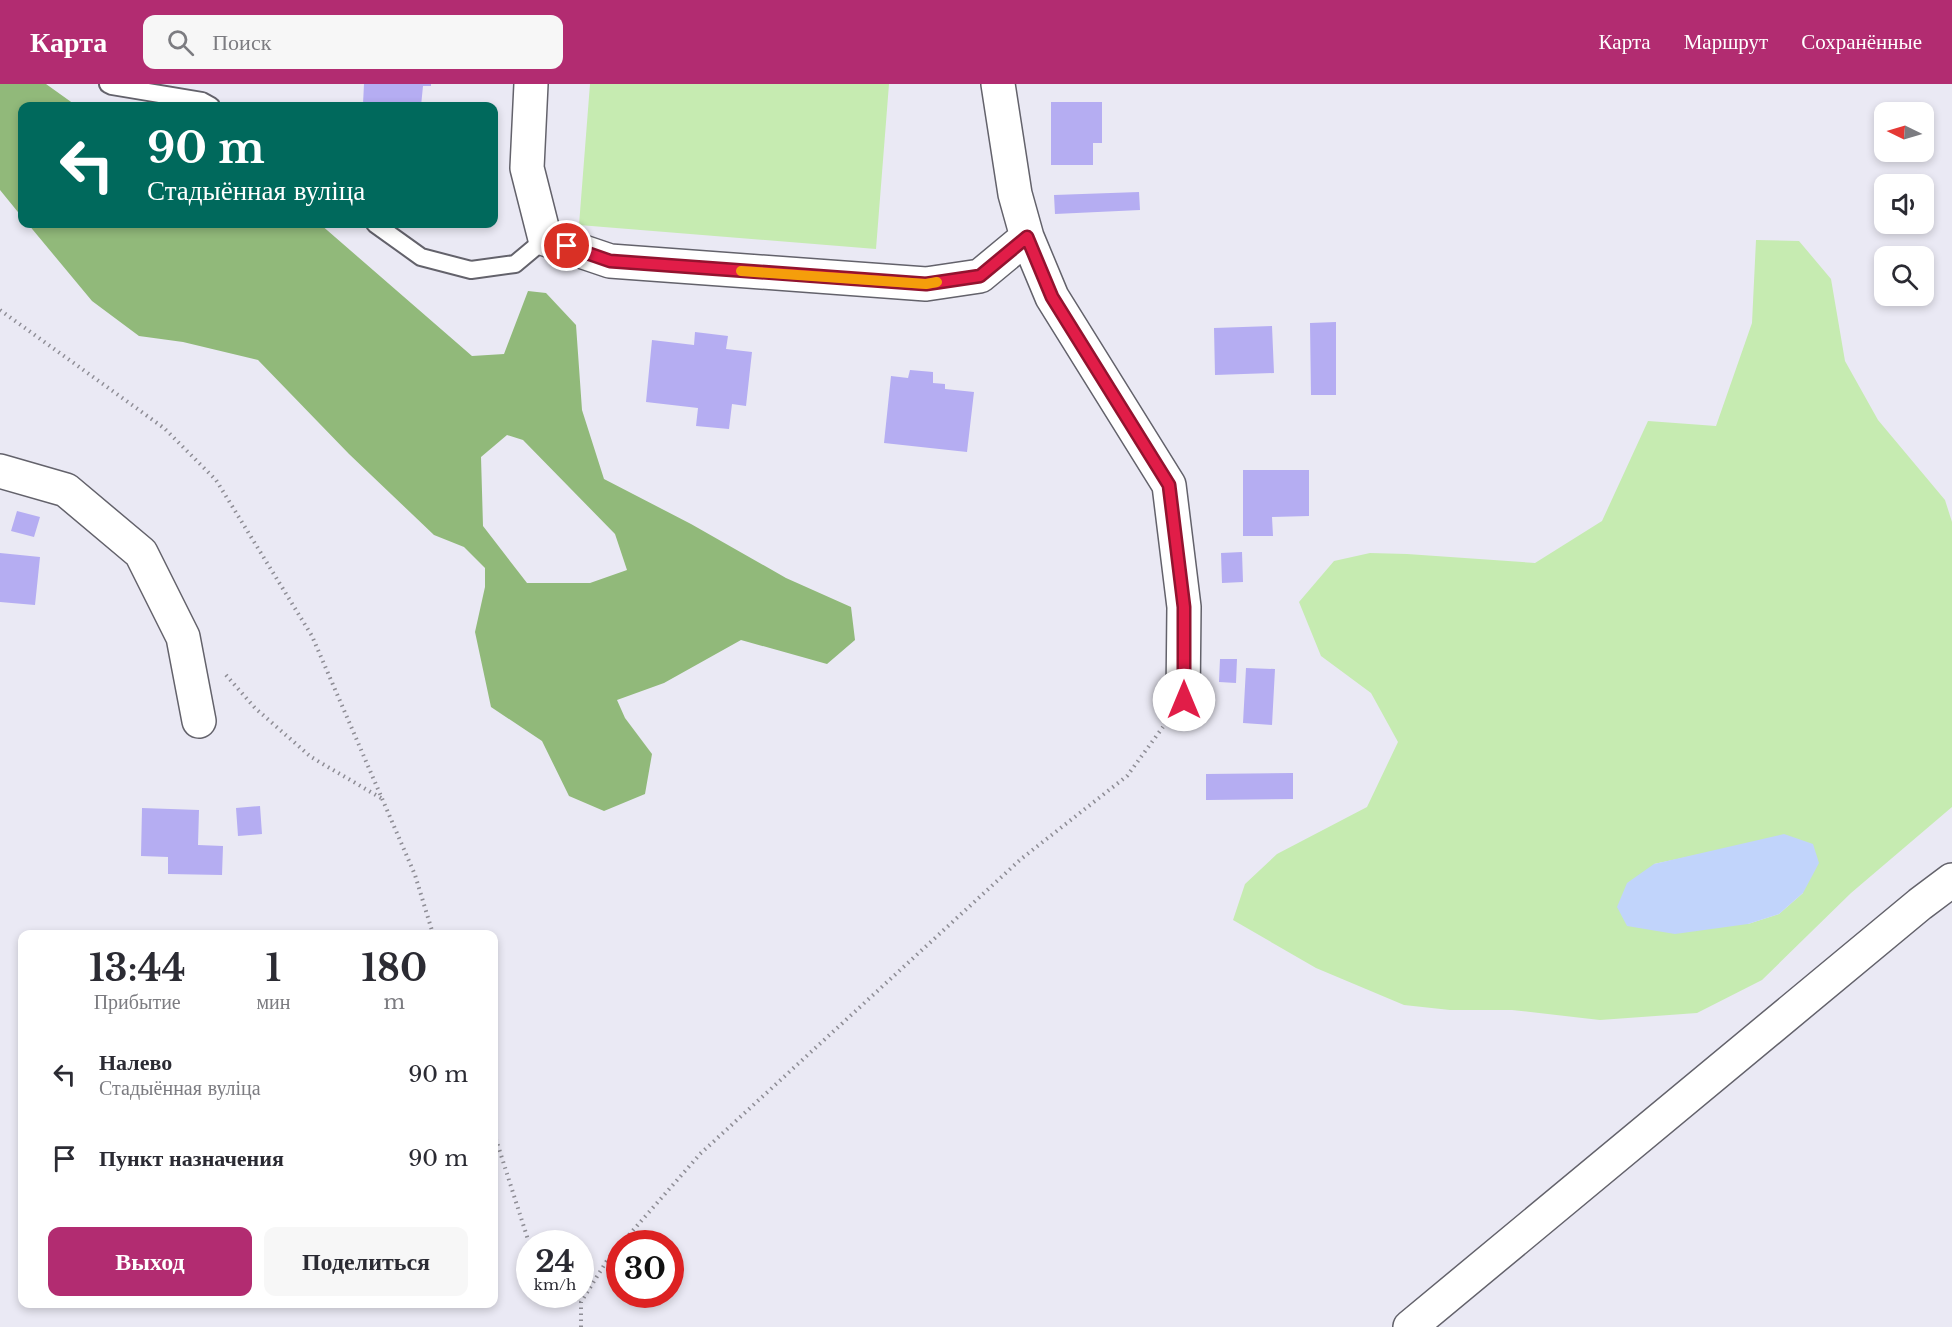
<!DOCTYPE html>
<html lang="ru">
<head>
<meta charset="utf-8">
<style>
	:root { --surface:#fff; --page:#f7f7f7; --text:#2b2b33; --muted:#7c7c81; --accent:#b22c71 }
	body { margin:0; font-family:"Libre Baskerville",serif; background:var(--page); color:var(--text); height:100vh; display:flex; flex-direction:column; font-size:22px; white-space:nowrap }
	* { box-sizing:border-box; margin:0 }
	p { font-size:20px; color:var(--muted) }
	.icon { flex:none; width:33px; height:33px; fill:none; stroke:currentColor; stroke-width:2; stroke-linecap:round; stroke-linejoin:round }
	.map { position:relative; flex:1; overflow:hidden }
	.sheet { position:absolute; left:18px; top:846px; width:480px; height:378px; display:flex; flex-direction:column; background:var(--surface); border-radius:12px; box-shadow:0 3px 9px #0003 }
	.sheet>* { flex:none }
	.hud { position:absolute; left:18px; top:18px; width:480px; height:126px; border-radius:12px; box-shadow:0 3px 9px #0003; background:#00695c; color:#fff; overflow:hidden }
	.needle { width:39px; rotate:275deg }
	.tools { position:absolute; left:1874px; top:18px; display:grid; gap:12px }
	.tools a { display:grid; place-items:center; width:60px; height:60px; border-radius:12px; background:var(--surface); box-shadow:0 3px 9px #0003; font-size:30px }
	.speed { position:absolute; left:516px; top:1146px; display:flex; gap:12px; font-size:30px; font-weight:700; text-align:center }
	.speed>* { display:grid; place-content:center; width:78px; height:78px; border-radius:50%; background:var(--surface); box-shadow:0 3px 9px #0003; line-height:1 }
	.speed small { font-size:15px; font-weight:400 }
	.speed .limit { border:9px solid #d22; background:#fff; color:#111 }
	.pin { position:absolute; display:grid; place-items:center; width:51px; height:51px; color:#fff; margin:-26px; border:3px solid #fff; border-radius:50%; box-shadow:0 2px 6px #0007 }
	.me { position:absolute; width:66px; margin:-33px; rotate:0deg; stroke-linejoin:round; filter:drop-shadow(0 0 4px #0008) }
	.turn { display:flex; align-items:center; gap:21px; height:126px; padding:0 30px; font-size:27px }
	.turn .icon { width:78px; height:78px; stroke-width:2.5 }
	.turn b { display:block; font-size:42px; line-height:51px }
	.eta { display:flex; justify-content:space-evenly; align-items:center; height:102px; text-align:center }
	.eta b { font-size:36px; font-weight:800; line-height:42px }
	.cta { display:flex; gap:12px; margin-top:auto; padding:12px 30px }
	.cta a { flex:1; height:69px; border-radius:12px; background:var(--accent); color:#fff; font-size:24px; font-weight:800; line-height:69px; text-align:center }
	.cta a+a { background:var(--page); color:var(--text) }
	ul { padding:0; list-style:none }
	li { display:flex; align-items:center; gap:18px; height:84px; padding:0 30px }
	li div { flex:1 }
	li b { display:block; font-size:22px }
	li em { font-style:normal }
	header { display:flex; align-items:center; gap:36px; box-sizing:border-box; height:84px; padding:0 30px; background:var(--accent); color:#fff }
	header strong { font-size:28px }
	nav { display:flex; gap:33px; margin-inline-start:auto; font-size:21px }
	.search { width:420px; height:54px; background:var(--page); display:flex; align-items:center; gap:15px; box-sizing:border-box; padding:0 21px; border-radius:12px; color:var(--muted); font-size:22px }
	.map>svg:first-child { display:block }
	.green { fill:#c6ebb1; fill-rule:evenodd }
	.forest { fill:#91b97a; fill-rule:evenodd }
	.water { fill:#c1d4fb }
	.building { fill:#b5adf2 }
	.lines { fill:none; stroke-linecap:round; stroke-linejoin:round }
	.lane-casing { stroke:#63626b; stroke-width:20 }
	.street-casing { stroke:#63626b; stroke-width:36 }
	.path { stroke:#8e8d95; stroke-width:4; stroke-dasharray:1.5 4.5; stroke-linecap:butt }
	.lane { stroke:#fff; stroke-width:16 }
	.street { stroke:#fff; stroke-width:33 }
	.route-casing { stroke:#92132f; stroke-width:15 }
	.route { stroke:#e11d48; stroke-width:10 }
	.slow { stroke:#f59e0b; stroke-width:10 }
</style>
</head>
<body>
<header>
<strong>Карта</strong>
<div class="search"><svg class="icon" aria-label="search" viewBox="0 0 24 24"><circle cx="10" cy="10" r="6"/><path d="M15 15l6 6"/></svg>Поиск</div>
<nav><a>Карта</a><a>Маршрут</a><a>Сохранённые</a></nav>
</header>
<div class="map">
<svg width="1952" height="1243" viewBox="0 0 1952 1243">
	<rect width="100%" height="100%" fill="#eae9f4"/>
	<path class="green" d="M 590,0 L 889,0 L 876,165 L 579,141 Z
		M 1756,156 L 1799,157 L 1831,195 L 1845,277 L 1878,336 L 1945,416 L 1952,438 L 1952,723 L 1851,809 L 1762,896 L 1697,929 L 1600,936 L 1512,926 L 1450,926 L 1404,921 L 1316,884 L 1233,836 L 1245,800 L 1277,770 L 1367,723 L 1398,658 L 1371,609 L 1321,572 L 1299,518 L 1334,477 L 1370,469 L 1407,470 L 1535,479 L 1602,437 L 1648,337 L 1716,342 L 1752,239 ZM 1715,767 L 1803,809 L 1779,830 L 1748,840 L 1654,780 Z"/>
	<path class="forest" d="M 0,0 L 46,0 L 74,20 L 81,22 L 22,22 L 22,133 L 0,106 Z
		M 28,140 L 320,140 L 472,272 L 504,270 L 528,207 L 546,209 L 576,241 L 582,326 L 604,395 L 691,440 L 786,494 L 851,523 L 855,556 L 827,580 L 741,556 L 664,599 L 617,616 L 625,634 L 652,670 L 645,710 L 604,727 L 569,712 L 542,657 L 491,623 L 475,548 L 485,503 L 485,484 L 464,463 L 434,451 L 349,370 L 258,276 L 183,258 L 139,252 L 92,217 ZM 507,351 L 523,356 L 615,450 L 627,486 L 590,499 L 527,499 L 483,442 L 481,373 Z"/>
	<path class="water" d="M 1784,750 L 1813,760 L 1819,779 L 1803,809 L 1779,830 L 1748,840 L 1675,850 L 1627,842 L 1617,823 L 1627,799 L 1654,780 Z"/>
	<path class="building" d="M 364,0 L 431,0 L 431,2 L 423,2 L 421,22 L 363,20 Z
		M 1051,18 L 1102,18 L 1102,59 L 1093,59 L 1093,81 L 1051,81 Z
		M 1139,108 L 1140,126 L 1055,130 L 1054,111 Z
		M 1336,238 L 1336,311 L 1311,311 L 1310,239 Z
		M 1272,242 L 1274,289 L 1215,291 L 1214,244 Z
		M 695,248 L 728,252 L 726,265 L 752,268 L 746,322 L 732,320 L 729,345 L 696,342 L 698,324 L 646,318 L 652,256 L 694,261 Z
		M 910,286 L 933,288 L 933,299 L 945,300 L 945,305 L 974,308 L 967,368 L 884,359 L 891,292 L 908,294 Z
		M 1243,386 L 1309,386 L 1309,432 L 1272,433 L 1273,452 L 1243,452 Z
		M 17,427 L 40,433 L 34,453 L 11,447 Z
		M 1242,468 L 1243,498 L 1222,499 L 1221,469 Z
		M 0,469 L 40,473 L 35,521 L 0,518 Z
		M 1220,575 L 1237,575 L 1236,599 L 1219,598 Z
		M 1246,584 L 1275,585 L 1272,641 L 1243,639 Z
		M 1293,689 L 1293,715 L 1206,716 L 1206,690 Z
		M 260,722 L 262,750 L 238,752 L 236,724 Z
		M 142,724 L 199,726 L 198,761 L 223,762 L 222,791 L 168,790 L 168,773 L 141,772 Z"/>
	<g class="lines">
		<g class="lane-casing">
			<path id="lane" d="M 108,0 L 112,2 L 202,17 L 211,22
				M 375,140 L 421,173 L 471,186 L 515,180 L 545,155"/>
		</g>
		<g class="street-casing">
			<path id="street" d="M 531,0 L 527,84 L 545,155 L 610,177 L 926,200 L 980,192 L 1027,153
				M 998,0 L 1015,110 L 1027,153 L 1052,213 L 1169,401 L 1184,523 L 1183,616
				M 0,387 L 66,406 L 141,469 L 183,553 L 199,637
				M 1410,1243 L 1920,820 L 1952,796"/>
		</g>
		<path class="path" d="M 0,226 L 164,344 L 216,396 L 312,552 L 415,791 L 433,850
			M 226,591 L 255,624 L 311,673 L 381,714
			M 494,1049 L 530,1162
			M 621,1160 L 700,1070 L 1021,775 L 1127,692 L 1163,643
			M 574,1210 L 581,1218
			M 581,1243 L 581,1218 L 608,1175 L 620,1161"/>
		<use href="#lane" class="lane"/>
		<use href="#street" class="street"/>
	</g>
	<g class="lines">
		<g class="route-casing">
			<path id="route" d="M 567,162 L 610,177 L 926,200 L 980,192 L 1027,153 L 1052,213 L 1169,401 L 1184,523 L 1184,616"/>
		</g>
		<use href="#route" class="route"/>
		<path class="slow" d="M 741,187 L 926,200 L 937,198"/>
	</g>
</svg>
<div class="tools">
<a><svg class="needle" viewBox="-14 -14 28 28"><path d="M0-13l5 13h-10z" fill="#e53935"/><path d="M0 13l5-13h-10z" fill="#7c7c81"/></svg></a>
<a><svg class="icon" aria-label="sound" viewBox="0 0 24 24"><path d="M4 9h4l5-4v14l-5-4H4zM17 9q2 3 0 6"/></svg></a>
<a><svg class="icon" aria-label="search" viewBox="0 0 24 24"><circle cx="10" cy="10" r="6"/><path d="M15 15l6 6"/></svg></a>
</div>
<div class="speed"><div>24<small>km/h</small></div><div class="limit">30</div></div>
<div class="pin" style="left:567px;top:162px;background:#d93025"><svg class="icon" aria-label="arrive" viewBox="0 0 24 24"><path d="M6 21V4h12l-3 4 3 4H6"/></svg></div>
<svg class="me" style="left:1184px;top:616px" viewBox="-20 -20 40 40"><circle r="19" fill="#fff"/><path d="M0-13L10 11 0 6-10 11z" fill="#e11d48"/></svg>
<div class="hud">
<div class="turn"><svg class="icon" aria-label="left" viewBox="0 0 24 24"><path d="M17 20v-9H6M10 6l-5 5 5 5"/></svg><div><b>90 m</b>Стадыённая вуліца</div></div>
</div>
<section class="sheet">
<div class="eta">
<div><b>13:44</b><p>Прибытие</p></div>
<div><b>1</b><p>мин</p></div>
<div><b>180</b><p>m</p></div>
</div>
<ul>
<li><svg class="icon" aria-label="left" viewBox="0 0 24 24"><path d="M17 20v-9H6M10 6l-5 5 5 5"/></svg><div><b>Налево</b><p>Стадыённая вуліца</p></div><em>90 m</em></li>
<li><svg class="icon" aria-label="arrive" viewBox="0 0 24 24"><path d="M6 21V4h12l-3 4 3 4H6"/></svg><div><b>Пункт назначения</b></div><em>90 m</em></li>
</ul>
<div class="cta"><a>Выход</a><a>Поделиться</a></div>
</section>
</div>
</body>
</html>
